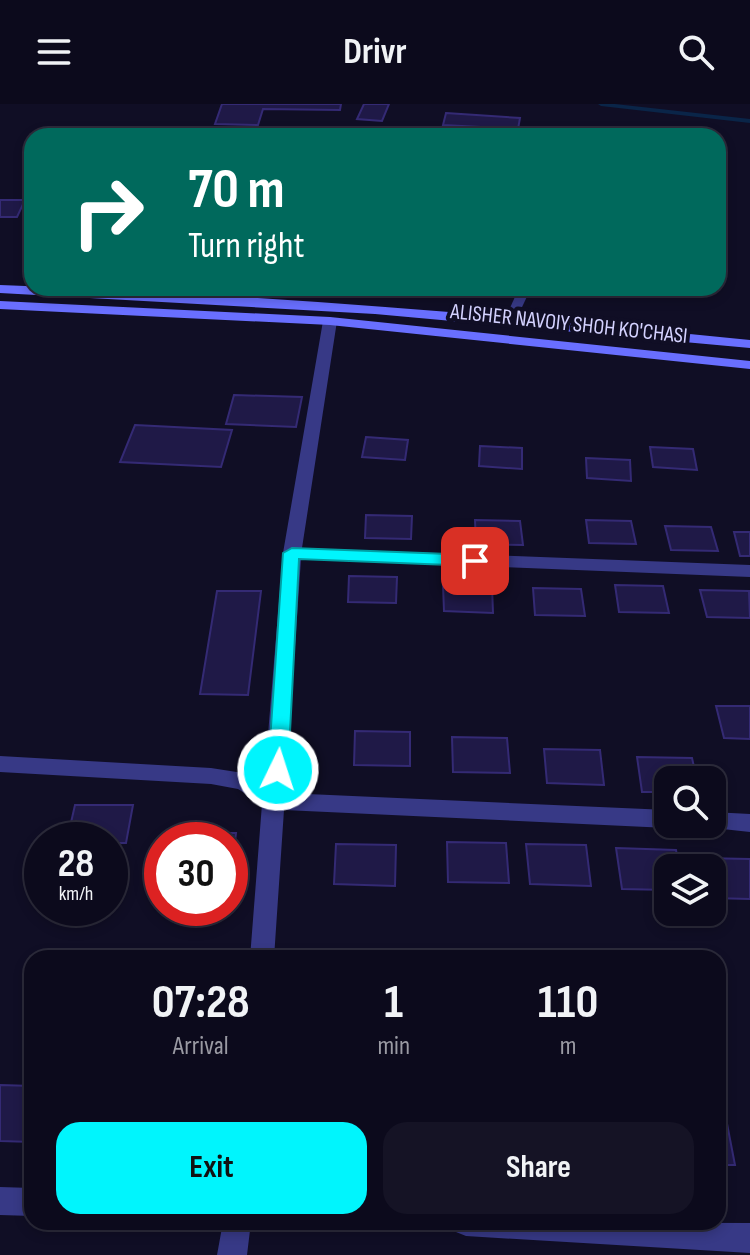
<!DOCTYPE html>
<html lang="en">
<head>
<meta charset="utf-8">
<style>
	:root { --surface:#0c0a1c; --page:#151325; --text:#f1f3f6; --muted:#9a9aa3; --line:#2c2b3b; --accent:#00f5fd }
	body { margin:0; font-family:"Sofia Sans Condensed",sans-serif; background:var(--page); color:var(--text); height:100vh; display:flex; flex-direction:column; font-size:30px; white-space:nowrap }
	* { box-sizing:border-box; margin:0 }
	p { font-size:26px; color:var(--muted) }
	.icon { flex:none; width:44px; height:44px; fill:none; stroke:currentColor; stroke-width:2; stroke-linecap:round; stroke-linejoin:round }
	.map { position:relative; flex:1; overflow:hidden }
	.sheet { position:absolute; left:24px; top:846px; width:702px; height:280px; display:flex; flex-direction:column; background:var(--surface); border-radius:24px; box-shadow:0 4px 12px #0003,0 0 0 2px var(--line) }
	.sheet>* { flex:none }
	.banner { position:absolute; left:24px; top:24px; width:702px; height:168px; border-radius:24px; box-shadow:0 4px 12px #0003,0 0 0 2px var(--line); background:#00695c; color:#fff; overflow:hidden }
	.tools { position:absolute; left:654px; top:662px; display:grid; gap:16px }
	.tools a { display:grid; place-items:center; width:72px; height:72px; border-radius:16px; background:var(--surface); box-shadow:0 4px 12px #0003,0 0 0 2px var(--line); font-size:40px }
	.speed { position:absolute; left:24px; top:718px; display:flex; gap:16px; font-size:40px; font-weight:700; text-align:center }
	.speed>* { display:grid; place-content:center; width:104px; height:104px; border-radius:50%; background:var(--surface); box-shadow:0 4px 12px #0003,0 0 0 2px var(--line); line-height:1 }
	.speed small { font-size:20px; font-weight:400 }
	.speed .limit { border:12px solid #d22; background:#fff; color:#111 }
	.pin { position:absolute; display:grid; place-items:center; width:68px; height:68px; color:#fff; margin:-34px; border-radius:16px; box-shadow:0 4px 12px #0006 }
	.me { position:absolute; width:88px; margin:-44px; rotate:4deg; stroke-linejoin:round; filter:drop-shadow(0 0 6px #0008) }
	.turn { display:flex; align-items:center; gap:28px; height:168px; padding:0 32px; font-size:36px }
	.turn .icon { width:104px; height:104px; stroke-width:2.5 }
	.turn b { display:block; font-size:56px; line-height:68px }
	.eta { display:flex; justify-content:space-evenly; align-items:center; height:136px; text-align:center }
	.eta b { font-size:48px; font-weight:700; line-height:56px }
	.action { display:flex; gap:16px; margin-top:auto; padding:16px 32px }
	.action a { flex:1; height:92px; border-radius:24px; background:var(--accent); color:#111; font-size:32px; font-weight:700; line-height:92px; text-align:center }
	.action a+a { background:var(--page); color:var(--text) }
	header { display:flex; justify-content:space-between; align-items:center; height:104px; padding:0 32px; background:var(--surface); font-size:36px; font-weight:700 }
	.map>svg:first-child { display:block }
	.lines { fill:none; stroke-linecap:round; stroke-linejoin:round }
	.stream { fill:#0a2548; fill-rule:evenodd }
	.building { fill:#1f1947; stroke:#342a74; stroke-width:2 }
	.service { fill:#373986; fill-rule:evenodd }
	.minor { fill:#373986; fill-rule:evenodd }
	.secondary { fill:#696fff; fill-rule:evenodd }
	.route { fill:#00f5fd; stroke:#009fa4; stroke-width:2 }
	.labels { text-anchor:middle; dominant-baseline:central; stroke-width:8; stroke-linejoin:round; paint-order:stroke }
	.far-street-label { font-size:22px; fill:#d4d2ff; stroke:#100e25 }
</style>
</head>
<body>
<header><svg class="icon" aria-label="menu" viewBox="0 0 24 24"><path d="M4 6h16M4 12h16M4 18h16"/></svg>Drivr<svg class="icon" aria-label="search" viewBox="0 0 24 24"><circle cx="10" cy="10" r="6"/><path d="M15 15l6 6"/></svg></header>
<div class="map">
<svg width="750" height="1151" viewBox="0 0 750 1151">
	<rect width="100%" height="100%" fill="#100e25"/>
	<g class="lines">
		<path class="stream" d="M 598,0 L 615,0 L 750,15 L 750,19 L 601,2 Z"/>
	</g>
	<path class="building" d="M 222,0 L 341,0 L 340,6 L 263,5 L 258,21 L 215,20 Z
		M 364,0 L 389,0 L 382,17 L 357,15 Z
		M 446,9 L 520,14 L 518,25 L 443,21 Z
		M 222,27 L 274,27 L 273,32 L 221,32 Z
		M 0,96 L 25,96 L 17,113 L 0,113 Z
		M 234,291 L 302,293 L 296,323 L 226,320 Z
		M 135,321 L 232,326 L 221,363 L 120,358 Z
		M 366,333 L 408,336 L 405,356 L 362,353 Z
		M 480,342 L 522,344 L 522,365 L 479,362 Z
		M 650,343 L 693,345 L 697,366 L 653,363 Z
		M 586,354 L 630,356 L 631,377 L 587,374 Z
		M 366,411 L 412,412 L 411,435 L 365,434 Z
		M 475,416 L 520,417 L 523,441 L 476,440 Z
		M 586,416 L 631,417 L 636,440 L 589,439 Z
		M 665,422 L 711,423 L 718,447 L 671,446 Z
		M 734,428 L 750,428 L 750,452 L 740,452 Z
		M 349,472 L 397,473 L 396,499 L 348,498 Z
		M 443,481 L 492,482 L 493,509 L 444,507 Z
		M 615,481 L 663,482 L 669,509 L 619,508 Z
		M 533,484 L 581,485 L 585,512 L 535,511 Z
		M 700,486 L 749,487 L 750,514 L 707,513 Z
		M 217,487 L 261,487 L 248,591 L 200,590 Z
		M 716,602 L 750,602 L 750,635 L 724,634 Z
		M 355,627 L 410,628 L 410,662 L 354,661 Z
		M 452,633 L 507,634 L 510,669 L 453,668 Z
		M 544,645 L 600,646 L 604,681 L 547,679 Z
		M 637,653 L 692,654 L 697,676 L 668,676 L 668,688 L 642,688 Z
		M 75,701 L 133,701 L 126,739 L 110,739 L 110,736 L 67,736 Z
		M 177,729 L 236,729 L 231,769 L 230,736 L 176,736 Z
		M 447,738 L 506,739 L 509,779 L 448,778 Z
		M 336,740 L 396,741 L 395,782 L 334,780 Z
		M 526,740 L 586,741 L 591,782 L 530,780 Z
		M 616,744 L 676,746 L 679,764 L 668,764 L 668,786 L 622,785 Z
		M 701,754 L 750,755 L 750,795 L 712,794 L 712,764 L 703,764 Z
		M 0,981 L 32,982 L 32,1038 L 0,1037 Z
		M 718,1004 L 724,1004 L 735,1061 L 718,1061 Z"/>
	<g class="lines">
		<path class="service" d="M 519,184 L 531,184 L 515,218 L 507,218 L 505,215 Z"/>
		<path class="minor" d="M 330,213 L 337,217 L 302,444 L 750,461 L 750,473 L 301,455 L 285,689 L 668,706 L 668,720 L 677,720 L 668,724 L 284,706 L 274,854 L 250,854 L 262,700 L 238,685 L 211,680 L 0,668 L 0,652 L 211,664 L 243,669 L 264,679 L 283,449 L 323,217 Z
			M 712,708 L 750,710 L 750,728 L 704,723 L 702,720 L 712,720 Z
			M 0,1083 L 32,1084 L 32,1112 L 0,1111 Z
			M 223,1118 L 251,1118 L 247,1151 L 217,1151 Z
			M 452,1118 L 750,1119 L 750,1149 L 466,1132 L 456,1128 Z"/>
		<path class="secondary" d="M 0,181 C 247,190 501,210 750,236 L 750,244 L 375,210 L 0,189 Z
			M 0,197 L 330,213 L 750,257 L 750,265 L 330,221 L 0,205 Z"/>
	</g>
	<path class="route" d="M 292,444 L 475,451 L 483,457 L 475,462 L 299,455 L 288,666 L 285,671 L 271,671 L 268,666 L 283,449 Z"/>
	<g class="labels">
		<g class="far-street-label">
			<text transform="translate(569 220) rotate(6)">ALISHER NAVOIY SHOH KO'CHASI</text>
		</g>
	</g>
</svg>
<div class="tools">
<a><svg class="icon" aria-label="search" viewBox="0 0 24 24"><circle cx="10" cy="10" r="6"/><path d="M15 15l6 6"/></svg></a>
<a><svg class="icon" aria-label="layers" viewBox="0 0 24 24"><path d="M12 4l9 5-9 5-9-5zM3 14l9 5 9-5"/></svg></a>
</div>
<div class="speed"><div>28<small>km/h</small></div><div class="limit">30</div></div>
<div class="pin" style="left:475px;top:457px;background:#d93025"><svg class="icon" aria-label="arrive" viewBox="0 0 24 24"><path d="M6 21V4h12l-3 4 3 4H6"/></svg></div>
<svg class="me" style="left:278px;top:666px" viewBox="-20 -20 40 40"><circle r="17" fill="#00f5fd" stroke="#fff" stroke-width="3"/><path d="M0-11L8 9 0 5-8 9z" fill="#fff"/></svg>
<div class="banner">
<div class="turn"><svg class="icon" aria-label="right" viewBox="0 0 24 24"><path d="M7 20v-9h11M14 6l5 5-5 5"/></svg><div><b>70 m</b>Turn right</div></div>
</div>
<section class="sheet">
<div class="eta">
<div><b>07:28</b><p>Arrival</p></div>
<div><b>1</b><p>min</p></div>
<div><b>110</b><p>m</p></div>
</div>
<div class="action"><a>Exit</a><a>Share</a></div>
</section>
</div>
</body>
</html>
